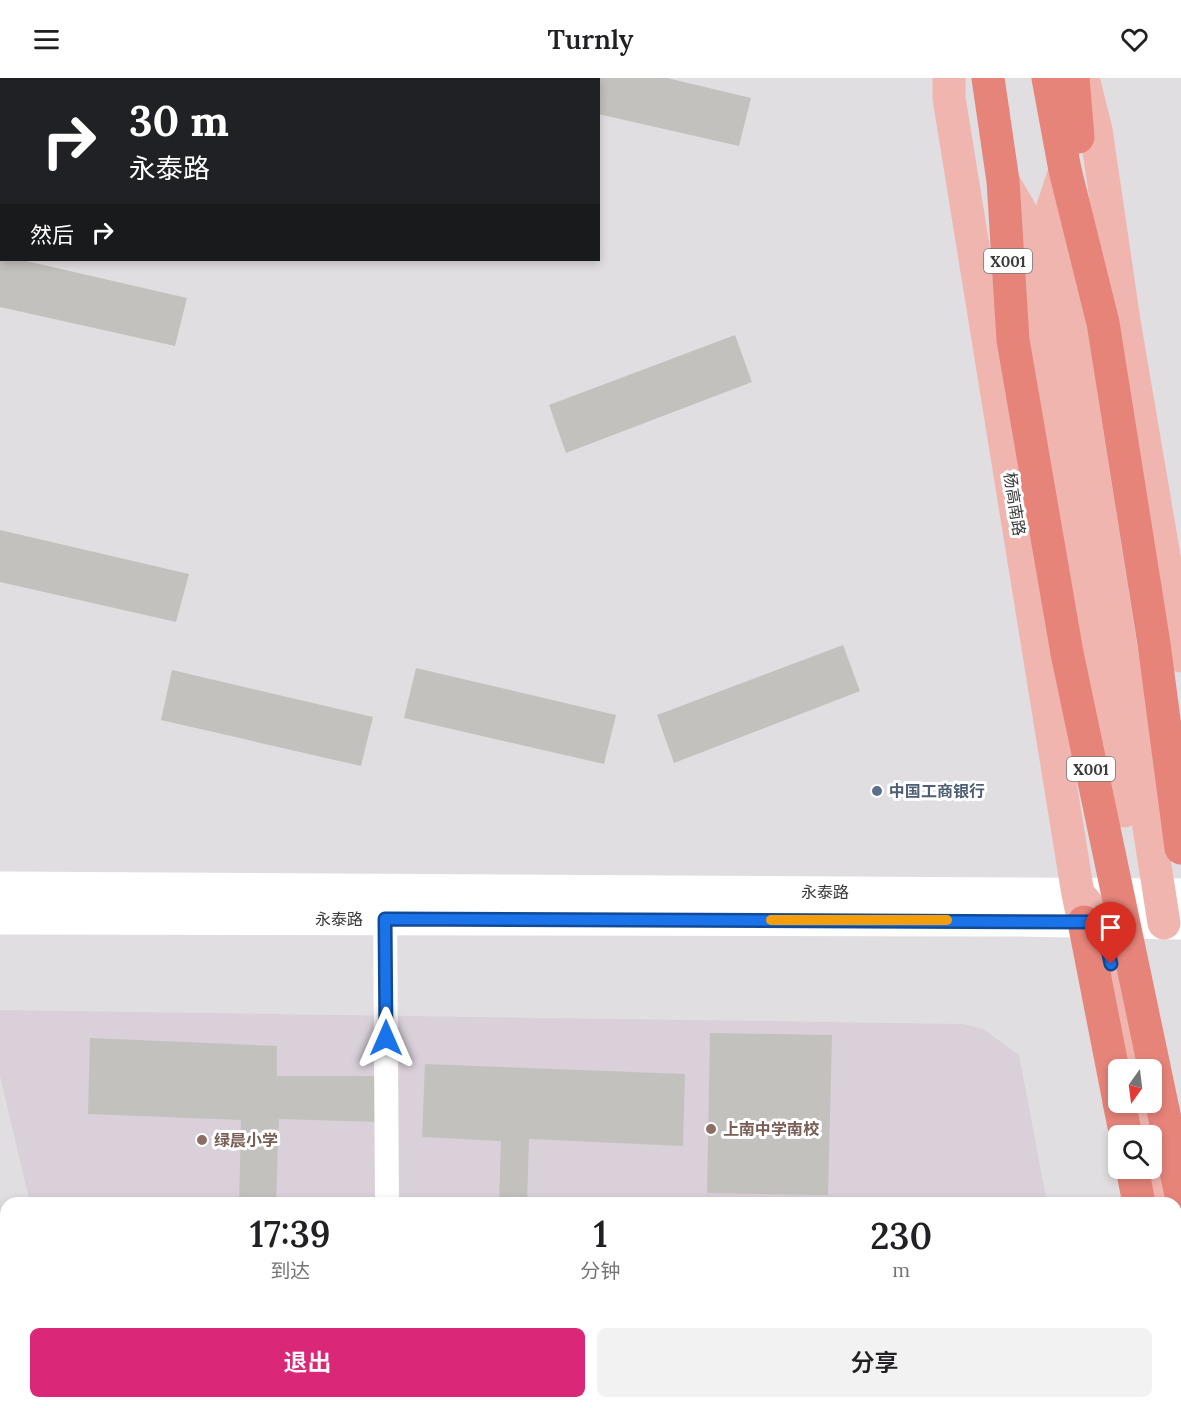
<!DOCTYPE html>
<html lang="zh">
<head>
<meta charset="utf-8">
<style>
	:root { --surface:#fff; --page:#f2f2f2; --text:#202124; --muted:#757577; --accent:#db2777 }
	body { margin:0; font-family:Lora,"Noto Sans SC",serif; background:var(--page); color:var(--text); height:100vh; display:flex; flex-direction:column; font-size:22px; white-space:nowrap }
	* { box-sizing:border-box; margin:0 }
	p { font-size:20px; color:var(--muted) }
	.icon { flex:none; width:33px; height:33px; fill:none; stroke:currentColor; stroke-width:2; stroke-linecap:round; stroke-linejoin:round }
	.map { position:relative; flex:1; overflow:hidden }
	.panel { position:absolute; left:0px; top:1119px; width:1182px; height:212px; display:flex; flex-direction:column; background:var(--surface); border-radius:18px 18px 0 0; box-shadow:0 3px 9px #0003 }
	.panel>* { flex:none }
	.hud { position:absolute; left:0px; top:0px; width:600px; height:183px; box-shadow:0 3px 9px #0003; background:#202124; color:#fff; overflow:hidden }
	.needle { width:39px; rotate:194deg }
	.buttons { position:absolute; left:1108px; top:981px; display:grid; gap:12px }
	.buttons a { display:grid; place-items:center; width:54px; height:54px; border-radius:9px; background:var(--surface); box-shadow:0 3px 9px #0003; font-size:30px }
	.pin { position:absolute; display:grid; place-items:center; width:51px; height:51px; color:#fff; margin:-62px -26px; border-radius:50% 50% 50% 0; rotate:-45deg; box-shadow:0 0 6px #0007 }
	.pin .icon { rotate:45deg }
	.me { position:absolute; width:66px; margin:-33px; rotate:0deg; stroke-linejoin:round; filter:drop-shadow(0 0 4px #0008) }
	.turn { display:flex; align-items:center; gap:21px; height:126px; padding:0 30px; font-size:27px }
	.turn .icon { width:78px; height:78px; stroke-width:2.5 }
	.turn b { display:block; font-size:42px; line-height:51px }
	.then { display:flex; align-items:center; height:57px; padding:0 30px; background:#0003; gap:12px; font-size:22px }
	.eta { display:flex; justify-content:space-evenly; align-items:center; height:102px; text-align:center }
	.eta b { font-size:36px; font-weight:600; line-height:42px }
	.primary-button { display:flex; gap:12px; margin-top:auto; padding:12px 30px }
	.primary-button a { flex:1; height:69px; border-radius:9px; background:var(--accent); color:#fff; font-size:24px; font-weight:600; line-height:69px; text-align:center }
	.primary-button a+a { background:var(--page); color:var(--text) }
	header { display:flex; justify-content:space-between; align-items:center; height:78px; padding:0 30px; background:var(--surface); font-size:27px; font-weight:600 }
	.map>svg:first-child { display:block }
	.built { fill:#d9d0da }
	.building { fill:#c3c1bd }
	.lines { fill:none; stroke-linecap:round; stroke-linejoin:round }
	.street { stroke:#fff; stroke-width:24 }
	.secondary { stroke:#fff; stroke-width:33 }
	.primary { stroke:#f0b5af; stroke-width:33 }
	.highway { stroke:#e6847a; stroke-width:33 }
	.route-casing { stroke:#114b97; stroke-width:15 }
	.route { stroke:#1a73e8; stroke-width:10 }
	.slow { stroke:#f59e0b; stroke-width:10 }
	.service-dot { fill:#5c6f8a; stroke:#fff; stroke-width:2 }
	.education-dot { fill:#8d6e63; stroke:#fff; stroke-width:2 }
	.labels { text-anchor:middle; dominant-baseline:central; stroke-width:6; stroke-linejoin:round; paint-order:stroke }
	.shield { fill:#fff; stroke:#767676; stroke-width:1.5 }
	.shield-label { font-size:15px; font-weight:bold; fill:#3c3b3c }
	.street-label { font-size:16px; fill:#3c3b3c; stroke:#fff }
	.service-label { font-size:16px; font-weight:bold; fill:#4e5e75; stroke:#fff; text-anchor:start }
	.education-label { font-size:16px; font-weight:bold; fill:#785e54; stroke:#fff; text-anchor:start }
</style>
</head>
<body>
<header><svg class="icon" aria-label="menu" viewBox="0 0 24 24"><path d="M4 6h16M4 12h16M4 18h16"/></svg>Turnly<svg class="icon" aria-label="heart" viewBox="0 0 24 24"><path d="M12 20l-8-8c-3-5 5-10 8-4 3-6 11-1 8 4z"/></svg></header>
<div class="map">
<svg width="1181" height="1330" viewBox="0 0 1181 1330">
	<rect width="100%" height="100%" fill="#e1dee1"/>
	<path class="built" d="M 0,932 L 962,946 L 983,951 L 1019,977 L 1047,1125 L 30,1125 L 0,998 Z
		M 1085,1324 L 1086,1330 L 79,1330 L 77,1325 Z"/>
	<path class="building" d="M 598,0 L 667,0 L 751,20 L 739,68 L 598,36 Z
		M 0,182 L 22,182 L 187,220 L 175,268 L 0,229 Z
		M 735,257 L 752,304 L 566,375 L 549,327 Z
		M 0,452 L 189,496 L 176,544 L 0,504 Z
		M 843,567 L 860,613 L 674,685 L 657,637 Z
		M 416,590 L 616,637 L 604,686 L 404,640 Z
		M 172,592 L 373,639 L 361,688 L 161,642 Z
		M 710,955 L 832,957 L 828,1117 L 707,1115 Z
		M 90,960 L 277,968 L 277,998 L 379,998 L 379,1044 L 279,1041 L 276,1125 L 239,1125 L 241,1042 L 88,1036 Z
		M 425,986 L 685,996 L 683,1068 L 529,1061 L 527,1125 L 499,1125 L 501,1063 L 422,1059 Z
		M 666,1324 L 737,1324 L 737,1327 L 666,1327 Z"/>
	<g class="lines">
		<path class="street" d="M 385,824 L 387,1125
			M 389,1324 L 389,1330"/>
		<path class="secondary" d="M 0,810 L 1181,817
			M 0,840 L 1013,842 L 1181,845"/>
		<path class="primary" d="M 949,0 L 949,20 L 1078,816 L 1084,844
			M 1083,0 L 1096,52 L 1124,243 L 1181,578
			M 1065,92 L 1052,132 L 1164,845
			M 1003,103 L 1023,137 L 1124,733
			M 1081,819 L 1102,844 L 1132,992
			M 1138,1024 L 1145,1058
			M 1151,1090 L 1158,1125
			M 1176,1217 L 1181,1243"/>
		<path class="highway" d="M 988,0 L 1003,103 L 1013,262 L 1067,575 L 1181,1117
			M 1048,0 L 1065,92 L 1103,245 L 1154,566 L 1181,770
			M 1073,0 L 1078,59
			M 1084,844 L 1119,1023
			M 1119,1024 L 1126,1058
			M 1132,1090 L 1139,1125
			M 1176,1317 L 1178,1330"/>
	</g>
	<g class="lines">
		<g class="route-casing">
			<path id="route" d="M 386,960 L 385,841 L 1102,844 L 1111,886"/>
		</g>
		<use href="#route" class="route"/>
		<path class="slow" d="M 771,842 L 947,842"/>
	</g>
	<circle class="service-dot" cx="877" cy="713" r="6"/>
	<g class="education-dot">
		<circle cx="711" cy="1051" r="6"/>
		<circle cx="202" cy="1062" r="6"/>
	</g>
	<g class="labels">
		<g class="shield">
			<rect x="984" y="171" width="48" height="24" rx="4.5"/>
			<rect x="1067" y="679" width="48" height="24" rx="4.5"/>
		</g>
		<g class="shield-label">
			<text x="1008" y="183">X001</text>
			<text x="1091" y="691">X001</text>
		</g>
		<g class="street-label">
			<text transform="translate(1015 426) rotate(81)">杨高南路</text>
			<text x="825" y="814">永泰路</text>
			<text x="339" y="841">永泰路</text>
		</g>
		<g class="service-label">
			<text x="889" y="713">中国工商银行</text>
		</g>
		<g class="education-label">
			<text x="723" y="1051">上南中学南校</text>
			<text x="214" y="1062">绿晨小学</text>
		</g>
	</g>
</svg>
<div class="buttons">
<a><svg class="needle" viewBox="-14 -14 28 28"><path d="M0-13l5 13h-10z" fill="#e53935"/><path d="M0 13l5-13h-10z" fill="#757577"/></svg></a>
<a><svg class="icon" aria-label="search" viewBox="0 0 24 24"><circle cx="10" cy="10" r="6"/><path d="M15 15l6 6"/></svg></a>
</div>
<div class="pin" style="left:1111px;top:886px;background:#d93025"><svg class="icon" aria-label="arrive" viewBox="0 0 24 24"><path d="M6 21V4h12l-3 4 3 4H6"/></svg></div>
<svg class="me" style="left:386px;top:960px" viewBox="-20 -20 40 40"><path d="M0-17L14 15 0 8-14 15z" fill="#1a73e8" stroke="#fff" stroke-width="4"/></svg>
<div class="hud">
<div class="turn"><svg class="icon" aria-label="right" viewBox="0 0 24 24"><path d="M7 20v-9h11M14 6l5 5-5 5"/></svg><div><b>30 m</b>永泰路</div></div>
<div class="then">然后<svg class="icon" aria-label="right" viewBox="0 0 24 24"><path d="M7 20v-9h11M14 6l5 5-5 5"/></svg></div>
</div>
<section class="panel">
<div class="eta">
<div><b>17:39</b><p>到达</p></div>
<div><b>1</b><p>分钟</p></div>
<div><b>230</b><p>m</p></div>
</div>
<div class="primary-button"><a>退出</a><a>分享</a></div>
</section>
</div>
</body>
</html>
